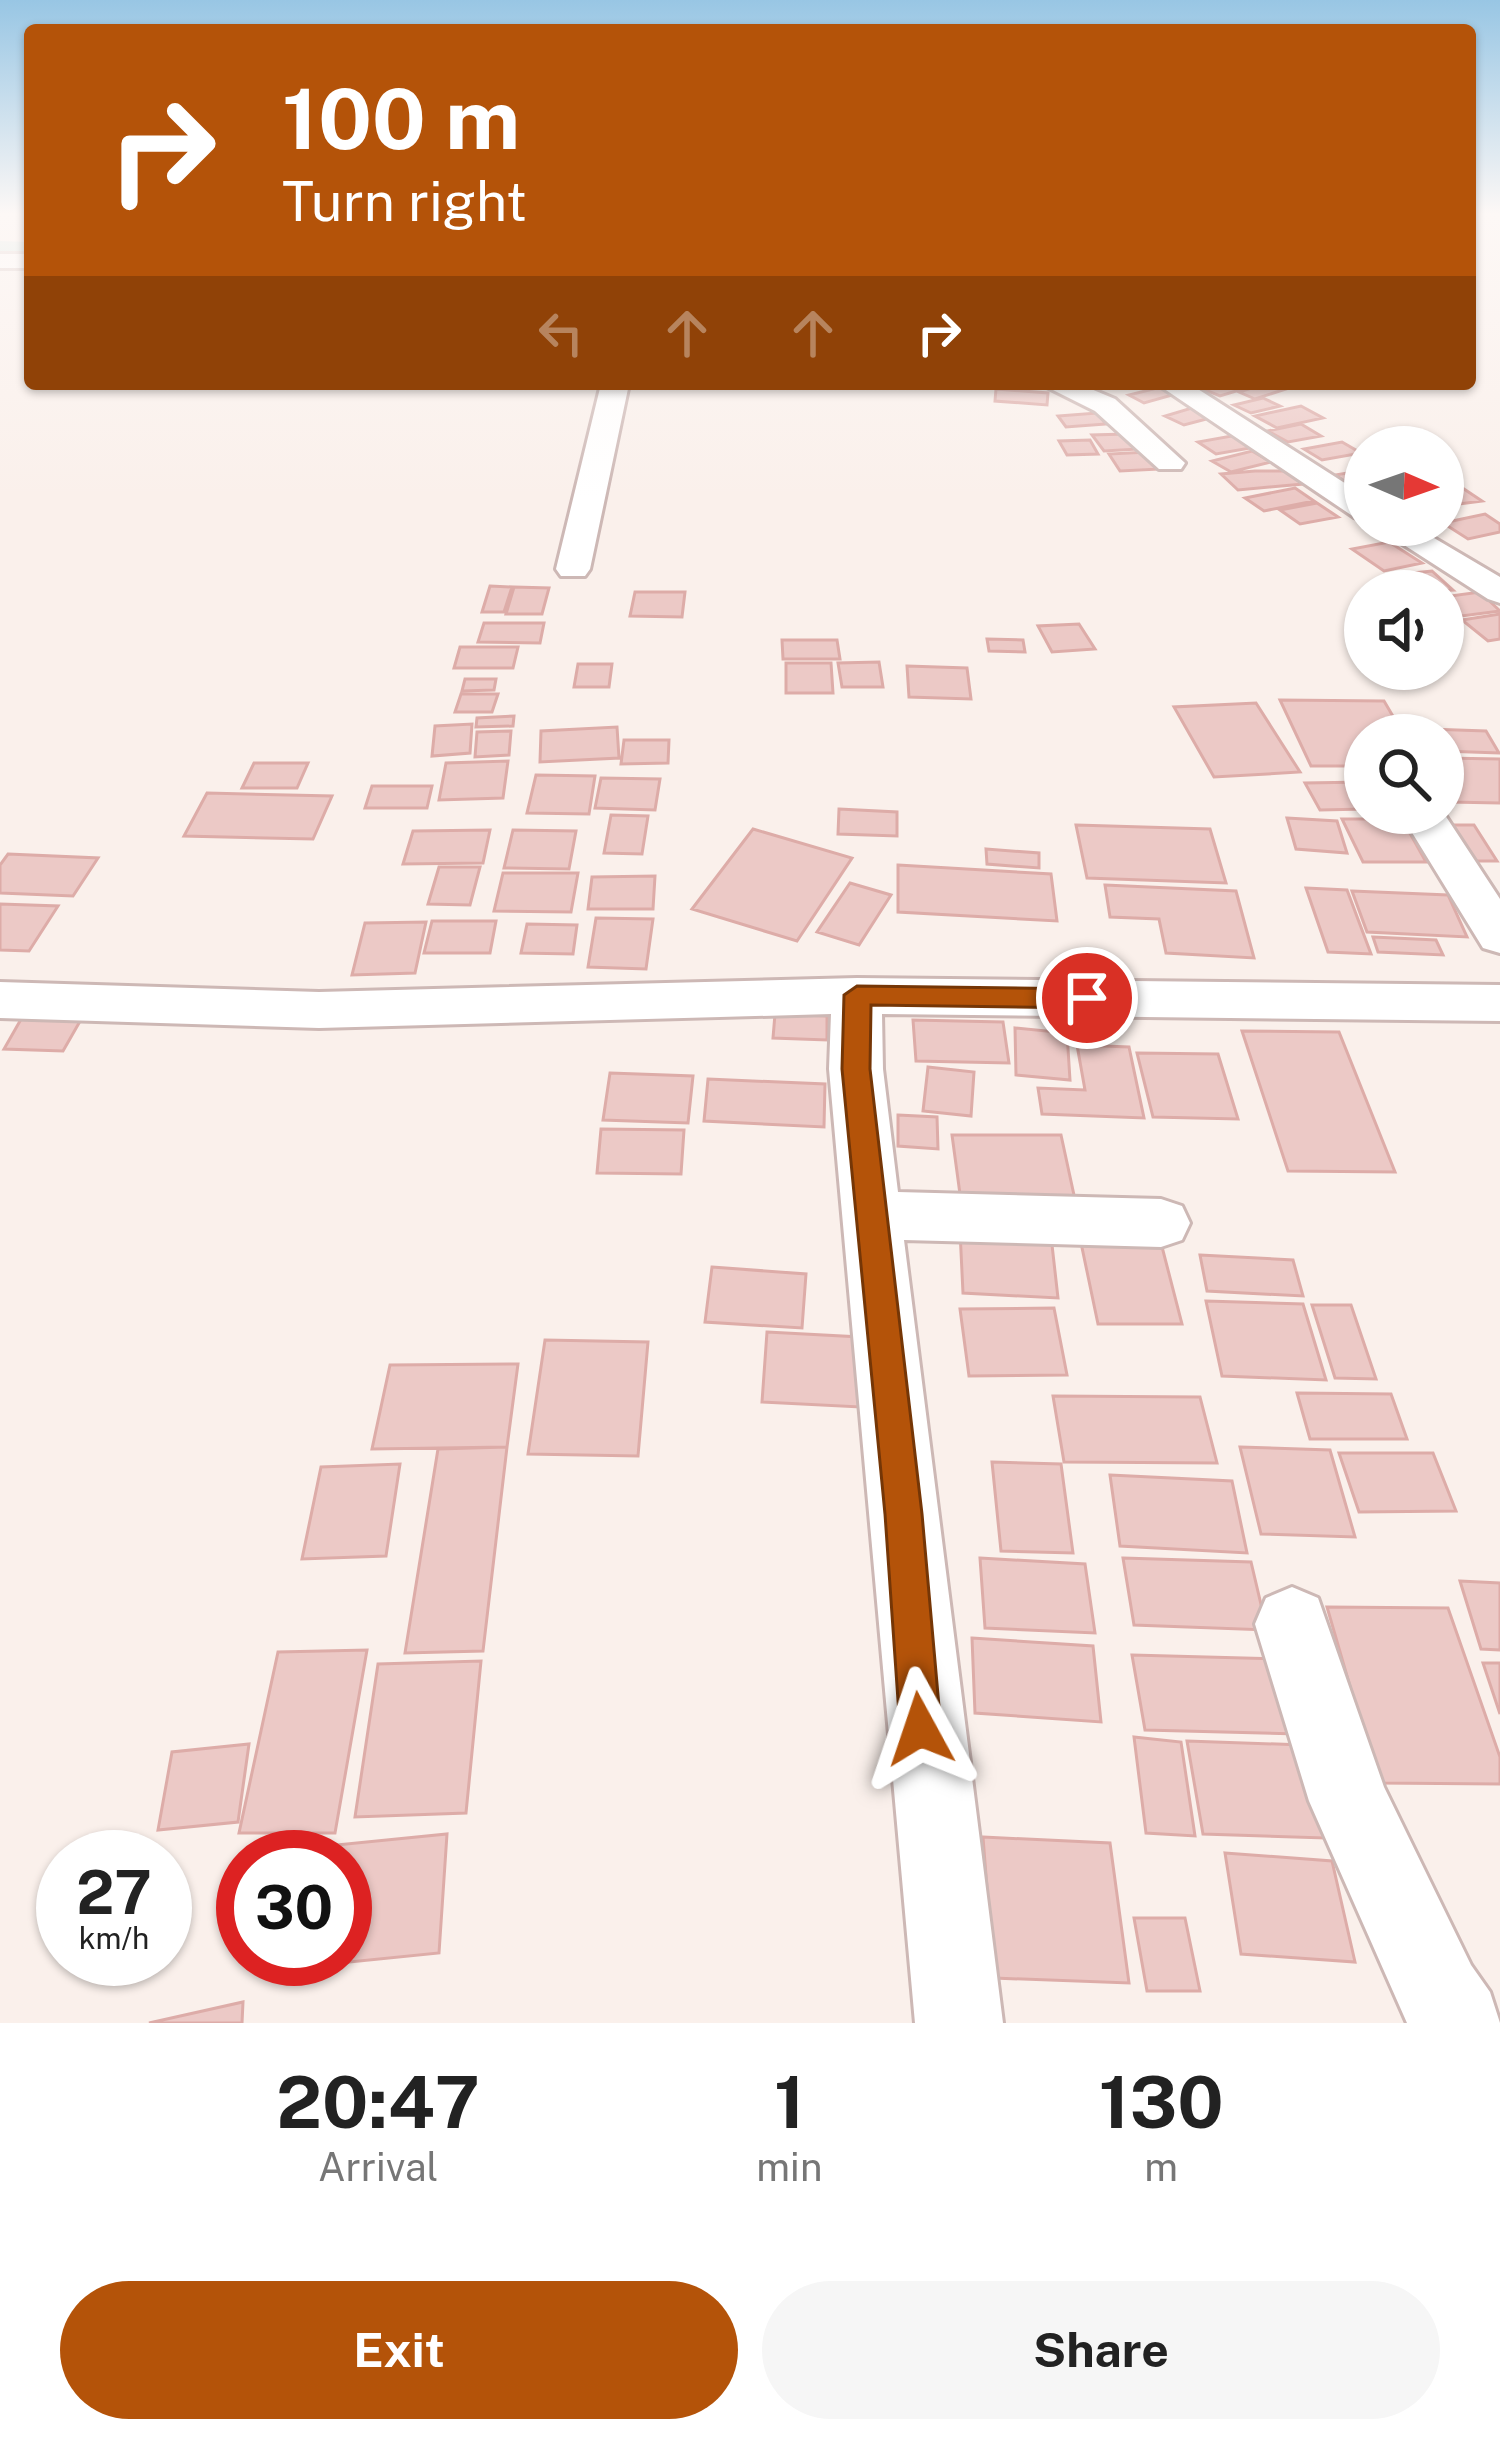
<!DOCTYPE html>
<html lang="en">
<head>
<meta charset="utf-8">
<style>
	:root { --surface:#fff; --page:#f6f6f6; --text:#222; --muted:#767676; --accent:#b45309 }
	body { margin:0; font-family:"Public Sans",sans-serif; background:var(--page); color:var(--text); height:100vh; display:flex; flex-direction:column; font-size:45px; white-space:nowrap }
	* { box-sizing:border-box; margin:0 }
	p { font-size:39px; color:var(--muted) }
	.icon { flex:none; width:66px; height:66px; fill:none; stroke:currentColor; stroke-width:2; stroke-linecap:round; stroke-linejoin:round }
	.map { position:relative; height:2023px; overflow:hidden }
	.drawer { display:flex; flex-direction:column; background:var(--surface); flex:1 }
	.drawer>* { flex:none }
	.top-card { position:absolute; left:24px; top:24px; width:1452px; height:366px; border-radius:12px; box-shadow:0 3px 9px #0004; background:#b45309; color:#fff; overflow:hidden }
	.needle { width:78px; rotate:92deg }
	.fabs { position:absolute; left:1344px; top:426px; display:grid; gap:24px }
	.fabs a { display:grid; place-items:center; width:120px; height:120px; border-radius:50%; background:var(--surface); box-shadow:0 3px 9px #0004; font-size:60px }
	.speed { position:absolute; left:36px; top:1830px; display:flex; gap:24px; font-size:60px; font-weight:700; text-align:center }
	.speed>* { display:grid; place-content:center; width:156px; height:156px; border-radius:50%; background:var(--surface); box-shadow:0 3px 9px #0004; line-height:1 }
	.speed small { font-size:30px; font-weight:400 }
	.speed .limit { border:18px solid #d22; background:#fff; color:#111 }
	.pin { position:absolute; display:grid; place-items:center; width:102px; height:102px; color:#fff; margin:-51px; border:6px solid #fff; border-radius:50%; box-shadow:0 3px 12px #0007 }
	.me { position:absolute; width:132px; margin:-66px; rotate:355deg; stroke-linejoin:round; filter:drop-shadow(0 0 9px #0008) }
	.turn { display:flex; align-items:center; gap:42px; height:252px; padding:0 60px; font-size:54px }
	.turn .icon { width:156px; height:156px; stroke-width:2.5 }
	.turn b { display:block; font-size:84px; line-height:102px }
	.lanes { display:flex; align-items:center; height:114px; padding:0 60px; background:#0003; justify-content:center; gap:60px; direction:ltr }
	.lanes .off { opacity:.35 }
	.eta { display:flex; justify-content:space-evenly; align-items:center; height:204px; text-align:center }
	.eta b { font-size:72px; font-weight:700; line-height:84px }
	.cta { display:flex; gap:24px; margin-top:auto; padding:24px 60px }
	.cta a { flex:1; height:138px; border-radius:72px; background:var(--accent); color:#fff; font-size:48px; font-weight:700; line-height:138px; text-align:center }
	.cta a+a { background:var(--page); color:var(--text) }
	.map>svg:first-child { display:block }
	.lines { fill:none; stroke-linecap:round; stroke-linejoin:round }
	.canal { fill:#c1e2dd; fill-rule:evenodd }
	.building { fill:#ecc9c6; stroke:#ddaca8; stroke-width:3 }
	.minor-casing { stroke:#cdb8b5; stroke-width:6 }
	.minor { fill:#fff; fill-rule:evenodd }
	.route { fill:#b45309; stroke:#753606; stroke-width:3 }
</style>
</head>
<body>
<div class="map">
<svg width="1500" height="2023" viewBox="0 0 1500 2023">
	<rect width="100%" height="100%" fill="#faf0eb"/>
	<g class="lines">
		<path class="canal" d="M 0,241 L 30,242 L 30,256 L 0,255 Z"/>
	</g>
	<path class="building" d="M 1236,384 L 1246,388 L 1220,396 L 1193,385 Z
		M 1264,384 L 1286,389 L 1255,399 L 1239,392 Z
		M 1161,387 L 1176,394 L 1144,403 L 1129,395 Z
		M 996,389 L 1048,393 L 1047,405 L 995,401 Z
		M 1263,398 L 1280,406 L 1251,413 L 1234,405 Z
		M 1301,406 L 1323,418 L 1277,428 L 1255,416 Z
		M 1195,407 L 1214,417 L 1184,425 L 1165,416 Z
		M 1097,413 L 1106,424 L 1066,427 L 1058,416 Z
		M 1301,424 L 1321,436 L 1288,442 L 1268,431 Z
		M 1126,434 L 1139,449 L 1104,451 L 1092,435 Z
		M 1237,435 L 1256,447 L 1216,454 L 1198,442 Z
		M 1090,440 L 1098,454 L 1067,455 L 1059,441 Z
		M 1342,442 L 1361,453 L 1322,460 L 1304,449 Z
		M 1252,451 L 1271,462 L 1231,472 L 1212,461 Z
		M 1148,452 L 1161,469 L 1120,471 L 1109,454 Z
		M 1365,470 L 1365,486 L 1355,488 L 1335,475 Z
		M 1255,471 L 1288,471 L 1303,484 L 1238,490 L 1221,474 Z
		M 1461,487 L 1482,501 L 1443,506 L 1443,489 Z
		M 1295,488 L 1314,501 L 1264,511 L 1245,498 Z
		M 1317,503 L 1338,517 L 1300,524 L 1280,510 Z
		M 1485,514 L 1500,524 L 1500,532 L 1468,539 L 1443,523 Z
		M 1389,542 L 1422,563 L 1384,571 L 1352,549 Z
		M 1432,571 L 1453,590 L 1421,591 L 1402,574 Z
		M 490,586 L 512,587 L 504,612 L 482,612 Z
		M 514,587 L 549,588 L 542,614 L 506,614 Z
		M 635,592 L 685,592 L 682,617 L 630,616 Z
		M 1480,592 L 1500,611 L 1454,617 L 1443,608 L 1443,597 Z
		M 1500,614 L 1500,639 L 1488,641 L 1462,620 Z
		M 484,623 L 544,623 L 540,643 L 478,642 Z
		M 1079,624 L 1095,649 L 1052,652 L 1038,626 Z
		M 987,639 L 1023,640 L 1025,652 L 989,651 Z
		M 782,640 L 837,640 L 840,659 L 783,659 Z
		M 460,647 L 518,647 L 513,668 L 454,668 Z
		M 879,662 L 883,687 L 842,687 L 838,663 Z
		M 786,663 L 831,663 L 833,693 L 786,693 Z
		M 578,664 L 612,664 L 609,687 L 574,687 Z
		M 907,666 L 967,668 L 971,699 L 909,697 Z
		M 465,679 L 496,679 L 494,690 L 462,691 Z
		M 461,694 L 498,694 L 492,712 L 455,712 Z
		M 1280,700 L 1384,701 L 1404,735 L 1365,735 L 1365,766 L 1311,766 Z
		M 1256,703 L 1300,772 L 1214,777 L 1174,707 Z
		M 514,716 L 513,726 L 476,727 L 477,718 Z
		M 472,724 L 470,753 L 432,756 L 435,726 Z
		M 617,727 L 619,758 L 540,762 L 541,731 Z
		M 1428,729 L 1486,731 L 1499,753 L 1443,751 L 1443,735 L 1431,735 Z
		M 511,731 L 509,755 L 475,757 L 477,732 Z
		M 624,740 L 669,740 L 668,763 L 621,764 Z
		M 1443,758 L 1500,759 L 1500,803 L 1449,802 L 1443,791 Z
		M 508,761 L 503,798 L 439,800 L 446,763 Z
		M 254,763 L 308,763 L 297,788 L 242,788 Z
		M 536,775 L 595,776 L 589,814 L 527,813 Z
		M 601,778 L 660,779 L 655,810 L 595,808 Z
		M 1365,782 L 1365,809 L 1320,810 L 1305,783 Z
		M 372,786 L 432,786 L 427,808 L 365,808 Z
		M 207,793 L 332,796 L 313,839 L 184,836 Z
		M 839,809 L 897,812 L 897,836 L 838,834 Z
		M 611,815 L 648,816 L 642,854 L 604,853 Z
		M 1287,818 L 1337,821 L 1347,853 L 1296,849 Z
		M 1342,819 L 1402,819 L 1426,862 L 1363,862 Z
		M 1076,825 L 1210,829 L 1226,883 L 1087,878 Z
		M 1440,825 L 1474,825 L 1497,861 L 1462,861 Z
		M 753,829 L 852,858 L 797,941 L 692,909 Z
		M 490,830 L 483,863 L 403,864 L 413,831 Z
		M 513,830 L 576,831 L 569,869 L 504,868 Z
		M 986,849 L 1039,853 L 1039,868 L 987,864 Z
		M 8,854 L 98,858 L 73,896 L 0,893 L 0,865 Z
		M 898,865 L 1051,874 L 1057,921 L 898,912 Z
		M 439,867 L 480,867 L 470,905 L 428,904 Z
		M 503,873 L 578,873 L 571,912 L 494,911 Z
		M 655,876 L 653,909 L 588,909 L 592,877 Z
		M 850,883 L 891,895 L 859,945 L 817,932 Z
		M 1105,885 L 1236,891 L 1254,958 L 1166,953 L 1159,919 L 1110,917 Z
		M 1306,888 L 1347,890 L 1371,954 L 1328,952 Z
		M 1352,891 L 1448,895 L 1467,937 L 1367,932 Z
		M 0,904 L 58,906 L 29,951 L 0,950 Z
		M 596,918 L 653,919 L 646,969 L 588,967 Z
		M 432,921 L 496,921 L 490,953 L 424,953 Z
		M 426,922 L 415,973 L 352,975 L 365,923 Z
		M 527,924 L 577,925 L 573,954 L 521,953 Z
		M 1373,937 L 1436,940 L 1443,955 L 1378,952 Z
		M 24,1014 L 83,1016 L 63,1051 L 4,1049 Z
		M 775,1014 L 827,1016 L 827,1040 L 773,1038 Z
		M 913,1020 L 1003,1022 L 1009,1063 L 916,1061 Z
		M 1015,1028 L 1067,1033 L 1070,1080 L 1016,1075 Z
		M 1242,1031 L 1339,1032 L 1395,1172 L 1288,1171 Z
		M 1077,1045 L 1129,1047 L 1144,1118 L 1042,1114 L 1038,1088 L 1085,1090 Z
		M 1137,1053 L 1218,1054 L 1238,1119 L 1153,1117 Z
		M 928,1067 L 974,1072 L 971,1116 L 923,1111 Z
		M 610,1073 L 693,1076 L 688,1123 L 603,1120 Z
		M 708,1079 L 825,1084 L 824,1127 L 704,1121 Z
		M 898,1115 L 937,1117 L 938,1149 L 898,1146 Z
		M 601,1129 L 684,1130 L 681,1174 L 597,1173 Z
		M 952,1135 L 1061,1135 L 1077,1209 L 962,1209 Z
		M 960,1231 L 1051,1236 L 1058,1298 L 963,1293 Z
		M 1080,1238 L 1160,1239 L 1182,1324 L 1098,1324 Z
		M 1200,1255 L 1293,1260 L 1303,1296 L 1207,1291 Z
		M 712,1267 L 806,1274 L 802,1328 L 705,1322 Z
		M 1206,1301 L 1303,1304 L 1326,1380 L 1222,1376 Z
		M 1312,1305 L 1351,1305 L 1376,1379 L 1335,1378 Z
		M 1054,1308 L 1067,1375 L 969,1376 L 960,1309 Z
		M 767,1332 L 860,1337 L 860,1407 L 762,1402 Z
		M 545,1340 L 648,1342 L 638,1456 L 528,1454 Z
		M 518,1364 L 507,1447 L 372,1449 L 390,1365 Z
		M 1297,1393 L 1391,1394 L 1407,1439 L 1310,1439 Z
		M 1053,1396 L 1200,1397 L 1217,1463 L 1064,1462 Z
		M 507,1447 L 483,1651 L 405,1653 L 438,1449 Z
		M 1240,1447 L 1330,1450 L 1355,1537 L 1261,1534 Z
		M 1339,1453 L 1433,1453 L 1456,1511 L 1359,1512 Z
		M 992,1462 L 1061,1464 L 1073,1553 L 1001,1551 Z
		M 400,1464 L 386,1556 L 302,1559 L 321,1467 Z
		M 1110,1475 L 1232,1481 L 1247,1553 L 1120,1546 Z
		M 980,1558 L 1085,1564 L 1095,1633 L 985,1628 Z
		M 1123,1558 L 1251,1562 L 1267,1630 L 1134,1625 Z
		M 1460,1581 L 1500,1583 L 1500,1650 L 1481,1649 Z
		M 1327,1607 L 1448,1608 L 1500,1757 L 1500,1784 L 1378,1783 Z
		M 972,1638 L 1093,1646 L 1101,1722 L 975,1713 Z
		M 367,1650 L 335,1833 L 239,1833 L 278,1652 Z
		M 1132,1655 L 1278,1659 L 1297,1734 L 1145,1730 Z
		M 481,1661 L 466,1813 L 355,1817 L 378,1664 Z
		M 1483,1663 L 1500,1663 L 1500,1714 Z
		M 1134,1737 L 1181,1742 L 1195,1836 L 1146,1833 Z
		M 1187,1741 L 1303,1745 L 1325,1838 L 1203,1834 Z
		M 249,1744 L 238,1822 L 158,1830 L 172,1752 Z
		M 447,1834 L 439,1953 L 260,1971 L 262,1959 L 345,1959 L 345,1857 L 276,1857 L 276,1851 Z
		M 983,1837 L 1110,1843 L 1129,1983 L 994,1978 Z
		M 1225,1853 L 1332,1861 L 1355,1962 L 1241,1954 Z
		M 1134,1918 L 1185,1918 L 1200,1991 L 1147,1991 Z
		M 243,2002 L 242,2023 L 149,2023 Z"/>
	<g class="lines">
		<g class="minor-casing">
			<path id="minor" d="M 0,254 L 30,254 L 30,268 L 0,268 Z
				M 601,384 L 629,384 L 590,569 L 585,576 L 561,576 L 556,569 Z
				M 1041,384 L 1079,384 L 1115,399 L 1185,463 L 1181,469 L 1159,469 L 1095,411 Z
				M 1157,384 L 1190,384 L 1365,496 L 1365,520 L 1354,517 Z
				M 1373,525 L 1412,525 L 1500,577 L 1500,603 L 1488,599 Z
				M 1443,812 L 1500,899 L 1500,953 L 1483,948 L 1400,813 Z
				M 857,978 L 1500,985 L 1500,1021 L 882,1014 L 883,1069 L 898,1192 L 1161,1199 L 1182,1206 L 1190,1223 L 1182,1240 L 1161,1247 L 904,1240 L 1003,2023 L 915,2023 L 829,1069 L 831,1014 L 319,1028 L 0,1018 L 0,982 L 319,992 Z
				M 1292,1587 L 1318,1598 L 1384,1787 L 1471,1965 L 1490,1992 L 1500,2023 L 1407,2023 L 1309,1801 L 1255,1624 L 1266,1598 Z"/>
		</g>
		<use href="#minor" class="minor"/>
	</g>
	<linearGradient id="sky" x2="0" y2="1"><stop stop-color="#98c6e4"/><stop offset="0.43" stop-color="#fdf8f6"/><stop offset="1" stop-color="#fdf8f6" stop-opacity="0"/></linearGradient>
	<rect width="1500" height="498" fill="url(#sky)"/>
	<path class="route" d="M 857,986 L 1087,989 L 1100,998 L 1087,1008 L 871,1005 L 870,1069 L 922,1514 L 941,1729 L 935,1744 L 920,1750 L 906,1744 L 900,1729 L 885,1514 L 842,1069 L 844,995 Z"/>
</svg>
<div class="fabs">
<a><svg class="needle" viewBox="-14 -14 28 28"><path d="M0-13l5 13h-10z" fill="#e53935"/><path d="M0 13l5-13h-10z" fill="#767676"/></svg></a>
<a><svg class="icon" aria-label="sound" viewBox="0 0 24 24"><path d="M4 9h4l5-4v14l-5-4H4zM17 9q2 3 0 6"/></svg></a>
<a><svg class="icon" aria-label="search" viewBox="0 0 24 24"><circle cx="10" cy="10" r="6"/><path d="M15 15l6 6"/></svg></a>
</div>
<div class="speed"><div>27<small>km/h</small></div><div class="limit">30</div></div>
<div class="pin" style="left:1087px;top:998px;background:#d93025"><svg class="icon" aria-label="arrive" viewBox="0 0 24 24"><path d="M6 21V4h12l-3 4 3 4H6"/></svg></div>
<svg class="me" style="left:920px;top:1729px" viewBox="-20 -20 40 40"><path d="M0-17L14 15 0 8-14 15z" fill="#b45309" stroke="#fff" stroke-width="4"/></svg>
<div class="top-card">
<div class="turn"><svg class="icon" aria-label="right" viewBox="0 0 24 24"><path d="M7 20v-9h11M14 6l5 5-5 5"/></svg><div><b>100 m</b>Turn right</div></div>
<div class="lanes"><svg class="icon off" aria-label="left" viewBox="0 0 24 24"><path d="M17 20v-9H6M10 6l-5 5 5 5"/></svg><svg class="icon off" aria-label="ahead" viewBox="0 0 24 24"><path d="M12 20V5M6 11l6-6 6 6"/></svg><svg class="icon off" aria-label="ahead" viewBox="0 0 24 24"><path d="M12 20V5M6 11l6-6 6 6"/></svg><svg class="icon" aria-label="right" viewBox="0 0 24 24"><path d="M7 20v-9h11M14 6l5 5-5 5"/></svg></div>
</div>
</div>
<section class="drawer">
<div class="eta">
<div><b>20:47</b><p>Arrival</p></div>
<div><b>1</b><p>min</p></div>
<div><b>130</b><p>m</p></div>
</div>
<div class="cta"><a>Exit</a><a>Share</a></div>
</section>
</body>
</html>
